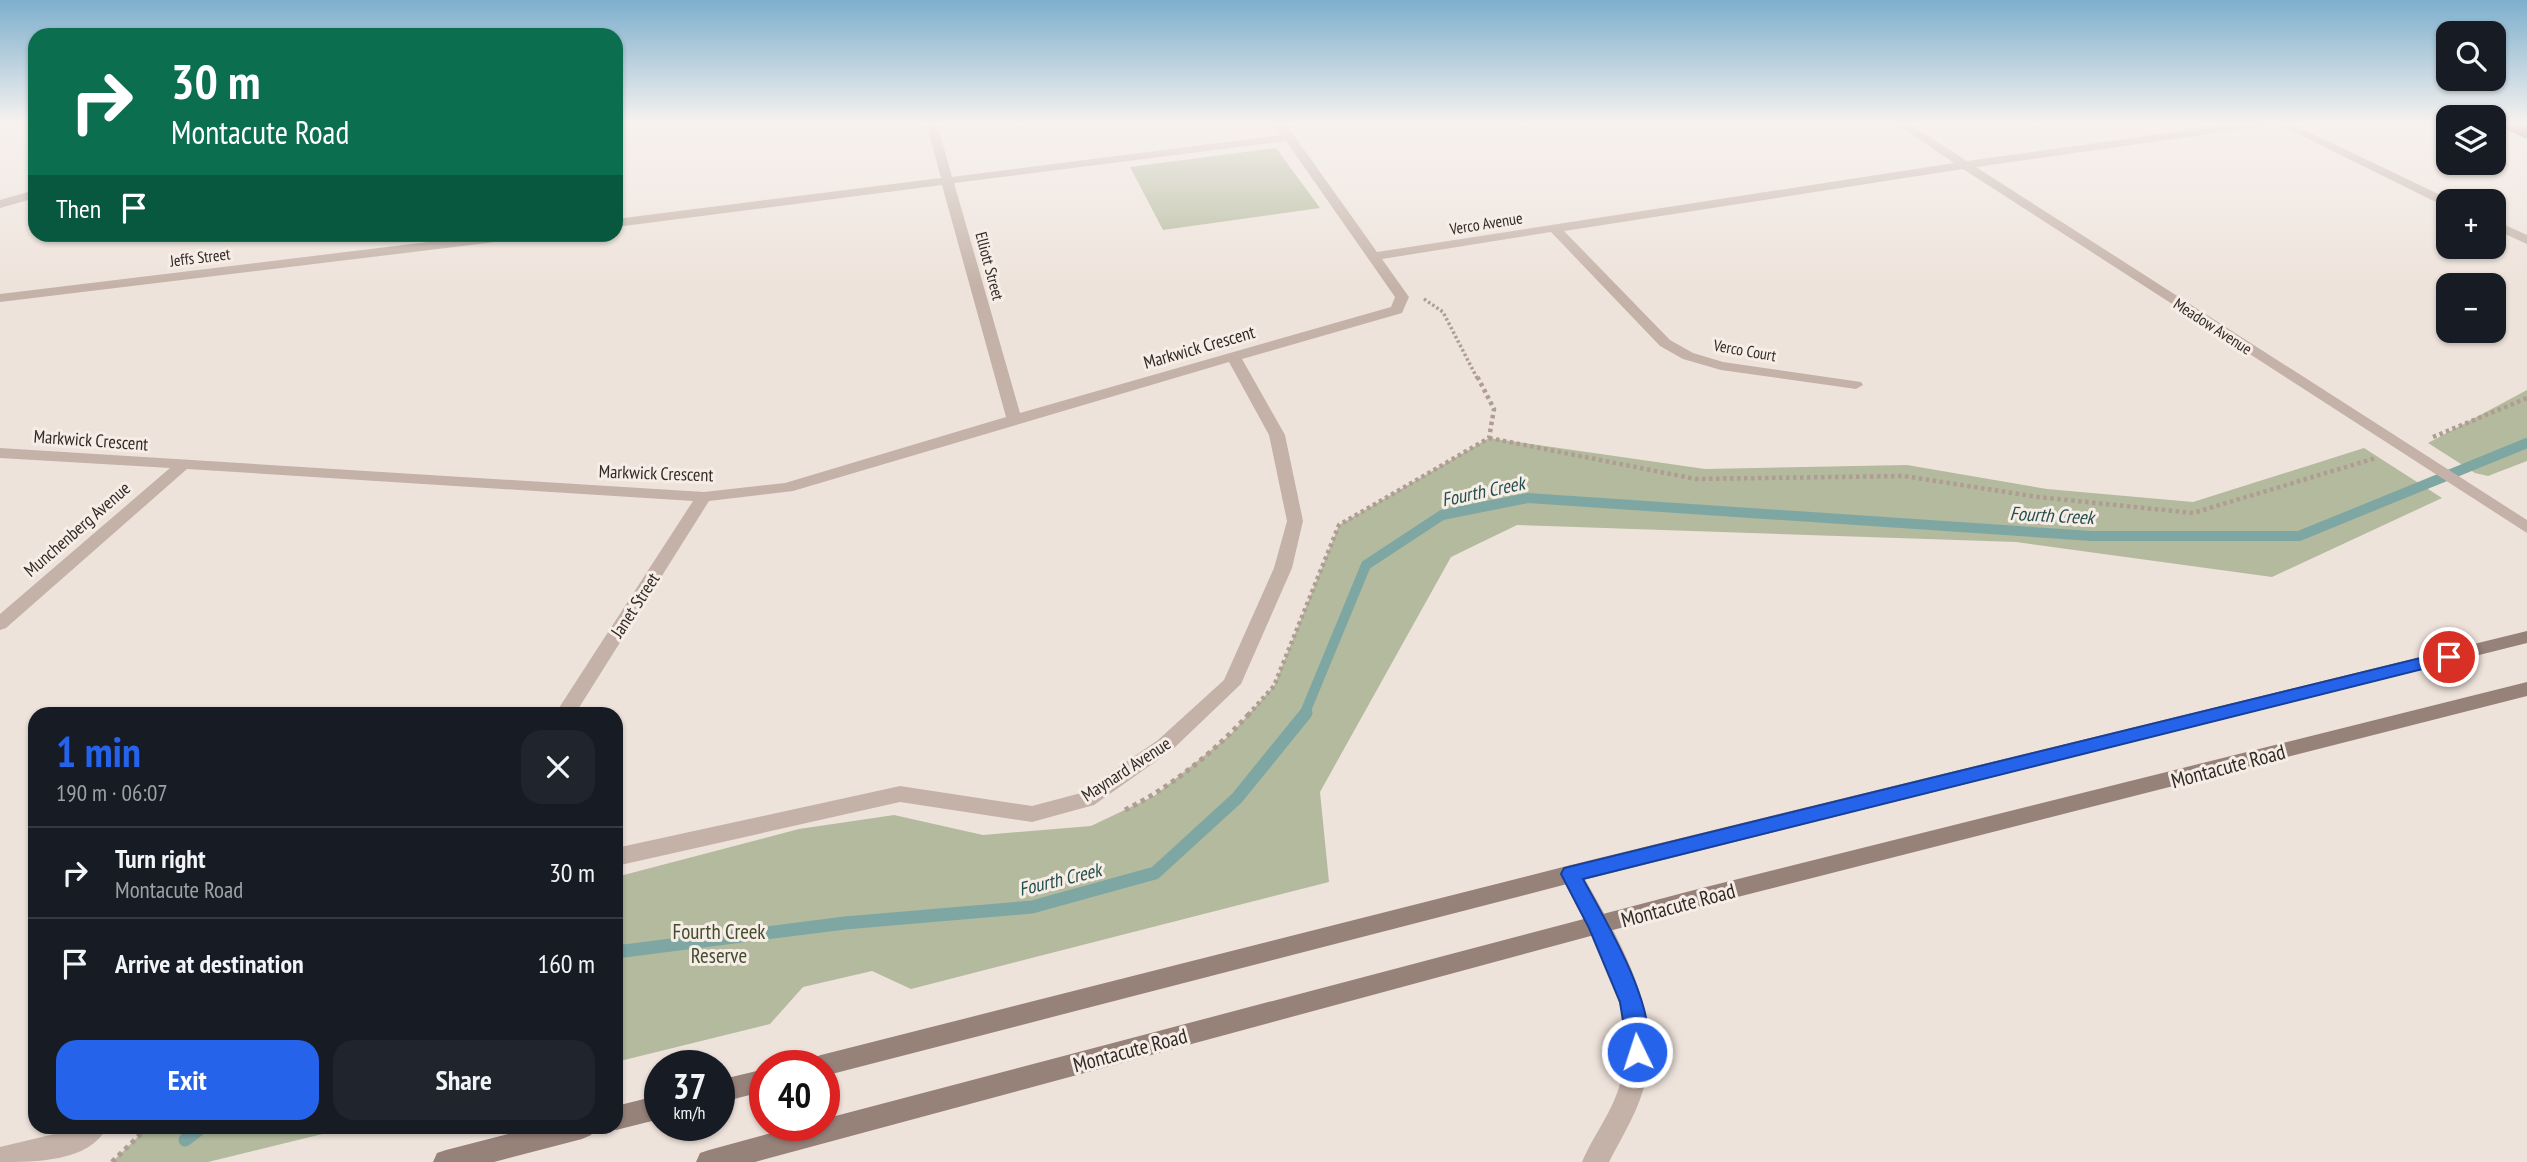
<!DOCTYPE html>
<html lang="en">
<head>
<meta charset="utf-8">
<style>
	:root { --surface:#171b24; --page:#20242c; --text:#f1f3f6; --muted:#9ea1a6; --line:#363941; --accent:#2563eb }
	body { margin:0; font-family:"PT Sans Narrow",sans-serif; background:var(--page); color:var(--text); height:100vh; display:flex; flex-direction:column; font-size:26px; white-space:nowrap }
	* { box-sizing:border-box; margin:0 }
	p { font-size:23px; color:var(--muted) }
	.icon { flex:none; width:38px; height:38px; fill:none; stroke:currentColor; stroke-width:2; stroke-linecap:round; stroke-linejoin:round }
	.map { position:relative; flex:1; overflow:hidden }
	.sheet { position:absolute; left:28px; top:707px; width:595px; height:427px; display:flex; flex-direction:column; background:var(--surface); border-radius:21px; box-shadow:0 2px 5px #0004 }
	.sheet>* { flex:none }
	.hud { position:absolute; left:28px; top:28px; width:595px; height:214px; border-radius:21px; box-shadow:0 2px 5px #0004; background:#0b6e4f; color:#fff; overflow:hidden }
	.controls { position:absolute; left:2436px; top:21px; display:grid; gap:14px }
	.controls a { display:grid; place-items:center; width:70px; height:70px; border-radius:14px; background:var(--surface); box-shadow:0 2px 5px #0004; font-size:35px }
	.speed { position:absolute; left:644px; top:1050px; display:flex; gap:14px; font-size:35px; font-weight:700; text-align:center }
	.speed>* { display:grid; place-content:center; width:91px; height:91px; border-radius:50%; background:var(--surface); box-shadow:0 2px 5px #0004; line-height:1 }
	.speed small { font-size:18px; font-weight:400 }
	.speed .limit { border:10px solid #d22; background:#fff; color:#111 }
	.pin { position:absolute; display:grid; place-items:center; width:60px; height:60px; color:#fff; margin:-30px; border:4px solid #fff; border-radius:50%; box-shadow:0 2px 7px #0007 }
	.me { position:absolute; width:77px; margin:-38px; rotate:356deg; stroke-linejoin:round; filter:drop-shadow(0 0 5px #0008) }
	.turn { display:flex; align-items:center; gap:24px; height:147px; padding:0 28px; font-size:32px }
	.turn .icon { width:91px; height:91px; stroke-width:2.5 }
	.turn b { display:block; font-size:49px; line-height:60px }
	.then { display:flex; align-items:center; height:66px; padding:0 28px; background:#0003; gap:14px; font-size:26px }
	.round { display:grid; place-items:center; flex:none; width:74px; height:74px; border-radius:21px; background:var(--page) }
	.overview { display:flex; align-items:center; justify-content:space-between; height:119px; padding:0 28px }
	h1 { font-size:42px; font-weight:700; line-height:52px; color:var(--accent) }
	.action { display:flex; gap:14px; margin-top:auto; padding:14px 28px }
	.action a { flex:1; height:80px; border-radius:21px; background:var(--accent); color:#fff; font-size:28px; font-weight:700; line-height:80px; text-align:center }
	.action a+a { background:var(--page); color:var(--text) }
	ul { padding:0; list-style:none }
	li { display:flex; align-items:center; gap:21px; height:91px; padding:0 28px; border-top:2px solid var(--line) }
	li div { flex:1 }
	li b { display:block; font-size:26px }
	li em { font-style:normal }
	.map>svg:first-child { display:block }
	.green { fill:#b4ba9d }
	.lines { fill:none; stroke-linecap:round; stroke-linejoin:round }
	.stream-far1 { stroke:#7ea7a4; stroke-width:10 }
	.stream { stroke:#7ea7a4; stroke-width:13 }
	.path-far2 { stroke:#af9c93; stroke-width:3.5; stroke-dasharray:2.5 2.5; stroke-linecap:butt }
	.path-far1 { stroke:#af9c93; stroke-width:4.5; stroke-dasharray:3.5 3.5; stroke-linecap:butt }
	.path { stroke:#af9c93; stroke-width:5; stroke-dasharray:4.5 4.5; stroke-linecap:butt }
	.minor { fill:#c4b2a8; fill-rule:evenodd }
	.tertiary { fill:#c4b2a8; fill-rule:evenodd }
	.secondary { fill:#97827a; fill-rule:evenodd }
	.wall { fill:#9c5246 }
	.route { fill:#2563eb; stroke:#184099; stroke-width:2 }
	.labels { text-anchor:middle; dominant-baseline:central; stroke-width:6; stroke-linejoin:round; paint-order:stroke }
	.far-street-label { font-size:16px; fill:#322a27; stroke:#f6ede6 }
	.street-label { font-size:18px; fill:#322a27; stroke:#f6ede6 }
	.water-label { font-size:19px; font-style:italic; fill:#234e4c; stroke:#f6ede6 }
	.near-street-label { font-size:21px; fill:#322a27; stroke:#f6ede6 }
	.near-park-label { font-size:21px; fill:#454d2f; stroke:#f6ede6 }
</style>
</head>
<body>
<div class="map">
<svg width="2527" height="1162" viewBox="0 0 2527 1162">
	<rect width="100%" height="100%" fill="#eee3db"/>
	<path class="green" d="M 1276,148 L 1320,208 L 1163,230 L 1130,167 Z
		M 2527,390 L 2527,461 L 2488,476 L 2475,473 L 2428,443 Z
		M 1489,438 L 1705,469 L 1907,465 L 2047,489 L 2193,502 L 2364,448 L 2442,498 L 2272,577 L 2016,542 L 1517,525 L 1451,557 L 1320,792 L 1329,882 L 911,989 L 872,971 L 803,987 L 770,1024 L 616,1062 L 616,877 L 799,829 L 894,815 L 983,835 L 1091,826 L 1154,796 L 1230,735 L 1274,686 L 1339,525 Z
		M 148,1127 L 351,1127 L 208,1162 L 112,1162 Z"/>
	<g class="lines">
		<path class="stream-far1" d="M 1304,715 L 1366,565 L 1442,515 L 1528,498 L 2092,536 L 2299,536 L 2527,443"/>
		<path class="stream" d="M 616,952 L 845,923 L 1032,907 L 1155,873 L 1237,798 L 1306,713
			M 185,1140 L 202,1127"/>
		<path class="path-far2" d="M 1424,299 L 1443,312 L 1477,378"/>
		<path class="path-far1" d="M 2433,437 L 2527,398
			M 1489,438 L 1696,479 L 1904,476 L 2038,497 L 2193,513 L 2376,458
			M 1248,715 L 1274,686 L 1339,525 L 1489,438 L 1494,409 L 1477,376"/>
		<path class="path" d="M 1125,810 C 1172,787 1215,751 1250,713
			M 112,1162 L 148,1127"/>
		<path class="minor" d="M 926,123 L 937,123 L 952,177 L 1282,135 L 1274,123 L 1285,123 L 1377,252 L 1954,163 L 1895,123 L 1908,123 L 1967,161 L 2241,123 L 2271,123 L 2266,126 L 1976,167 L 2527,520 L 2527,533 L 1963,169 L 1564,231 L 1670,340 L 1693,353 L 1723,362 L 1861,382 L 1863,385 L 1856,389 L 1721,370 L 1683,359 L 1660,346 L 1551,232 L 1382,259 L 1409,297 L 1402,313 L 1242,359 L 1285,435 L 1303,521 L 1292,568 L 1241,684 L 1172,750 L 1094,805 L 1032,822 L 900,802 L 616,866 L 616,848 L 900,786 L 1032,806 L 1081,793 L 1158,740 L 1224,680 L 1274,568 L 1287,521 L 1269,435 L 1229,362 L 793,491 L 709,501 L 575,714 L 555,714 L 693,501 L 187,469 L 6,628 L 0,630 L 0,614 L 170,468 L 0,458 L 0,448 L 704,492 L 785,483 L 1006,417 L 942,185 L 616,227 L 616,219 L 941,178 ZM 1286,141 L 1395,297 L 1391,307 L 1020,413 L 954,183 Z
			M 2276,123 L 2290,123 L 2453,201 L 2448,201 L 2448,207 L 2444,206 Z
			M 616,139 L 622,142 L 622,187 L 616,191 Z
			M 35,190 L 35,198 L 0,208 L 0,200 Z
			M 2494,220 L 2527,235 L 2527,244 L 2494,229 Z
			M 494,234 L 535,234 L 529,238 L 0,302 L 0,294 Z
			M 75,1127 L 107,1127 C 90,1162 35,1162 0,1162 L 0,1147 L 71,1130 Z"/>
		<path class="tertiary" d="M 1571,865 L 1579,868 C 1612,929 1663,1005 1646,1079 C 1640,1108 1623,1135 1609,1162 L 1582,1162 C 1594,1134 1614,1110 1621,1080 C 1640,1008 1591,935 1560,874 L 1563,868 Z"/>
		<path class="secondary" d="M 2527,631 L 2527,643 L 1571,883 L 824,1076 L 824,1066 L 809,1066 L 812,1058 L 821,1055 L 1571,865 Z
			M 2527,682 L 2527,696 L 1698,907 L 755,1162 L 696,1162 L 700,1153 L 709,1150 L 801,1125 L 824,1125 L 824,1119 L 1698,889 Z
			M 765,1069 L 765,1091 L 719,1103 L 719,1080 Z
			M 660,1095 L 660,1119 L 616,1130 L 609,1127 L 616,1127 L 616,1106 Z
			M 535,1127 L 595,1127 L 591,1135 L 582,1139 L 494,1162 L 433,1162 L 437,1153 L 446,1150 Z"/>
	</g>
	<path class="wall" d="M 2494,123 L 2527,123 L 2527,139 L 2494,124 Z"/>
	<linearGradient id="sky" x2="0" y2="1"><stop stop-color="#7dafcd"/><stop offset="0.43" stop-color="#f7f2ef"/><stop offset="1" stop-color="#f7f2ef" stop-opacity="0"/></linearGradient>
	<rect width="2527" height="286" fill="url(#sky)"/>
	<path class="route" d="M 2449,651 L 2455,653 L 2457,657 L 2455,661 L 1583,879 C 1604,918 1664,1017 1645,1059 L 1637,1062 L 1629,1059 L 1620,1002 L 1589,928 L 1561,874 L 1564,868 Z"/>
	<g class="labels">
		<g class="far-street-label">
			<text transform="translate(1486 223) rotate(-9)">Verco Avenue</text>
			<text transform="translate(200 257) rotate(-7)">Jeffs Street</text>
			<text transform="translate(990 266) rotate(75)">Elliott Street</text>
			<text transform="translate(2213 326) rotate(33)">Meadow Avenue</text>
			<text transform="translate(1745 350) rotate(10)">Verco Court</text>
		</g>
		<g class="street-label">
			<text transform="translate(1199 347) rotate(-16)">Markwick Crescent</text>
			<text transform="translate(91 440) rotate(4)">Markwick Crescent</text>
			<text transform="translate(656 473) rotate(2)">Markwick Crescent</text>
			<text transform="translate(77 529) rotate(-41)">Munchenberg Avenue</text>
			<text transform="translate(635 605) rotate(-57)">Janet Street</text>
			<text transform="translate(1126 769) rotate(-33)">Maynard Avenue</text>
		</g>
		<g class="water-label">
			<text transform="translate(1483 491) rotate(-12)">Fourth Creek</text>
			<text transform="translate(2052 515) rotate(3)">Fourth Creek</text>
			<text transform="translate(1060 879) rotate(-14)">Fourth Creek</text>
		</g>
		<g class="near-street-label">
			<text transform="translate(2228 766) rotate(-15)">Montacute Road</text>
			<text transform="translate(1678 905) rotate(-15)">Montacute Road</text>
			<text transform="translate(1130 1050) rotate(-15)">Montacute Road</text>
		</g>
		<g class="near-park-label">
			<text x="719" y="931">Fourth Creek<tspan x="719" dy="24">Reserve</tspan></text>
		</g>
	</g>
</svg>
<div class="controls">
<a><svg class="icon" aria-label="search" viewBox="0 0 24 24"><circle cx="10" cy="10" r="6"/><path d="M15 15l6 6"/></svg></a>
<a><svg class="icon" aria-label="layers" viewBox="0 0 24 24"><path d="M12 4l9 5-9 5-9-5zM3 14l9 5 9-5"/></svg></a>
<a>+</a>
<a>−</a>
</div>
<div class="speed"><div>37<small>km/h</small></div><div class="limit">40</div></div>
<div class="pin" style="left:2449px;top:657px;background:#d93025"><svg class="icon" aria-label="arrive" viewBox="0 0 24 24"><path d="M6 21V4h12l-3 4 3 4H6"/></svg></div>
<svg class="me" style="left:1637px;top:1052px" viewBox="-20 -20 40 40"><circle r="17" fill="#2563eb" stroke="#fff" stroke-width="3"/><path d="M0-11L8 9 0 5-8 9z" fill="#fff"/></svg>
<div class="hud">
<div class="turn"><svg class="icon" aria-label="right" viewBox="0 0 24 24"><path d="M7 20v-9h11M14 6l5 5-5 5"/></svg><div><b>30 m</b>Montacute Road</div></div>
<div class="then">Then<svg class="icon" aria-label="arrive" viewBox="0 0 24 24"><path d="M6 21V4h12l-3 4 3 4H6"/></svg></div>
</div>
<section class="sheet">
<div class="overview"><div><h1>1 min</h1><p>190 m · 06:07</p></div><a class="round"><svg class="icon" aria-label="close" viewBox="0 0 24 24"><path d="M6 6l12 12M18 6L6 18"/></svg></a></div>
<ul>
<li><svg class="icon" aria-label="right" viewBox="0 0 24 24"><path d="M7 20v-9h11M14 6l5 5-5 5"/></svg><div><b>Turn right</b><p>Montacute Road</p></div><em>30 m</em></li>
<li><svg class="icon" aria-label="arrive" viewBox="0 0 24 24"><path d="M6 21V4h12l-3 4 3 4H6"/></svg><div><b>Arrive at destination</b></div><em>160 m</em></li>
</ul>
<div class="action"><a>Exit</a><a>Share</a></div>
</section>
</div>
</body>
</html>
